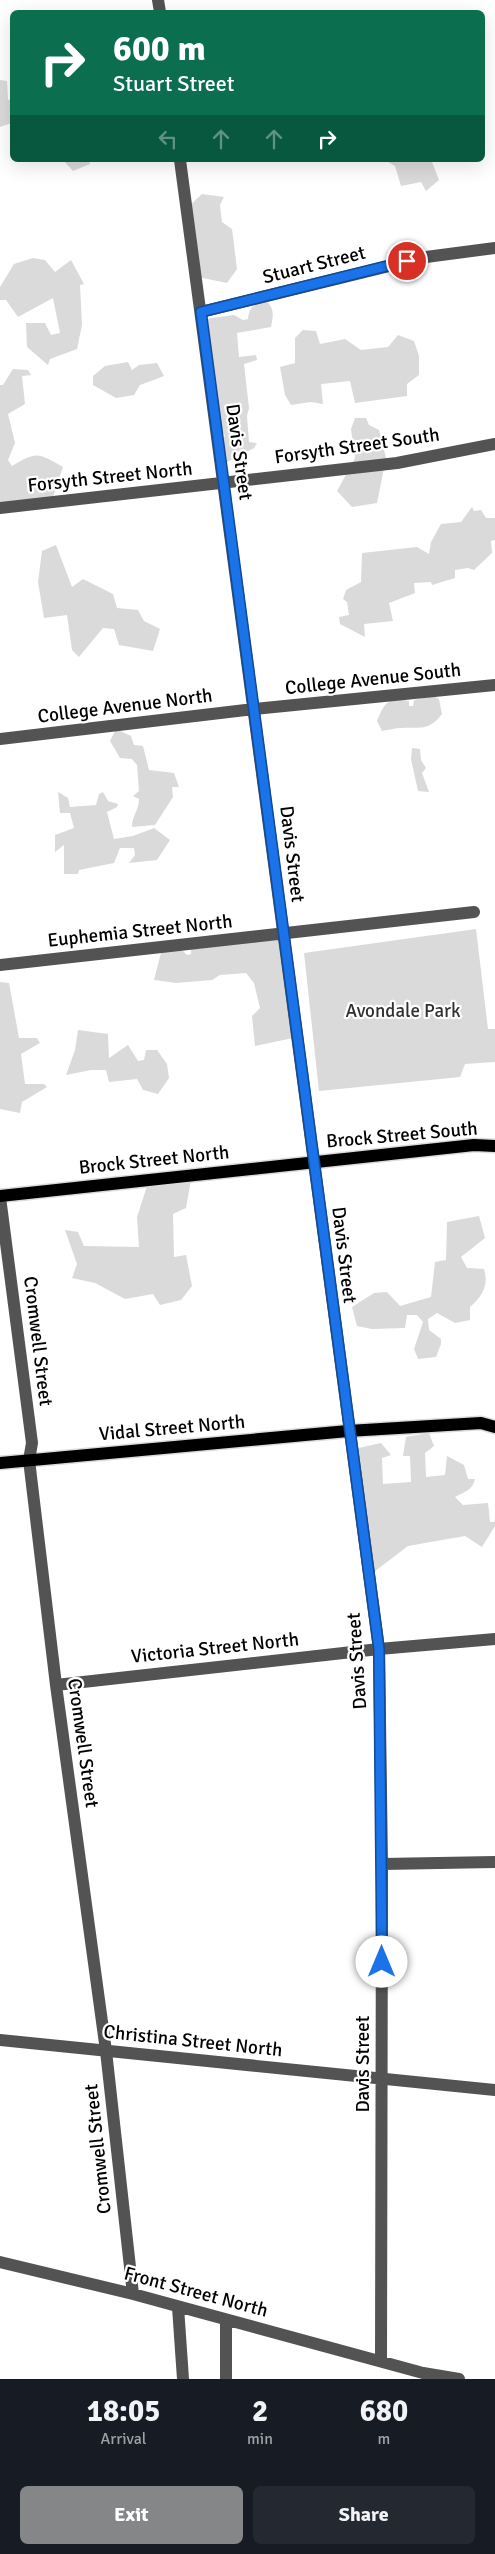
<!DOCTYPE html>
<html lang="en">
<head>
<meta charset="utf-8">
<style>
	:root { --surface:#171b24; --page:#242831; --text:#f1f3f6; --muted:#9ea1a6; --accent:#858687 }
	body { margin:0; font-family:Signika,sans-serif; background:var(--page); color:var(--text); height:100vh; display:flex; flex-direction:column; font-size:19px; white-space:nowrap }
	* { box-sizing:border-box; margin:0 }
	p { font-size:16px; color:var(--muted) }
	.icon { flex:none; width:28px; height:28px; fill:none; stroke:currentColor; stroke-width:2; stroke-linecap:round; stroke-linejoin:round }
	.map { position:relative; height:2379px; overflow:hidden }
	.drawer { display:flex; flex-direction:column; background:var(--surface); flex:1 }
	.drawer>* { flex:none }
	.banner { position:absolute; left:10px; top:10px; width:475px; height:152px; border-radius:8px; box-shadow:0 5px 20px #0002; background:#0b6e4f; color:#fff; overflow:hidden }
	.pin { position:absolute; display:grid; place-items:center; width:42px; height:42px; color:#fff; margin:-21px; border:2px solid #fff; border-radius:50%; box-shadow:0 1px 5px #0007 }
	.me { position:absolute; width:55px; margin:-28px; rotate:0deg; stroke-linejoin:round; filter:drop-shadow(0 0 4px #0008) }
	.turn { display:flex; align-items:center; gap:18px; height:105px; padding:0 20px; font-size:22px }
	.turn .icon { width:65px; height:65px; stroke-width:2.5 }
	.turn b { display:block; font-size:35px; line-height:42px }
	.lanes { display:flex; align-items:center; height:48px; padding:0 20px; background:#0003; justify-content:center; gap:25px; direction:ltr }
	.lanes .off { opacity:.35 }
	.eta { display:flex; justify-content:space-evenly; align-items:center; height:85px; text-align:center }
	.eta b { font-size:30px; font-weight:700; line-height:35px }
	.action { display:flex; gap:10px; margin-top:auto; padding:10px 20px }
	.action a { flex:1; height:58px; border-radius:8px; background:var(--accent); color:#fff; font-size:20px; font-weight:700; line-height:58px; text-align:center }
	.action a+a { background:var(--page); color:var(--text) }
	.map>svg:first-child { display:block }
	.green { fill:#dadada }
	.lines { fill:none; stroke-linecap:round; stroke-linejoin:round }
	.major-casing { stroke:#dbdbdb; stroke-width:15 }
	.minor { stroke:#535353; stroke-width:12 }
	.major { stroke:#000; stroke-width:12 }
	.route-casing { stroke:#114b97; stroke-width:12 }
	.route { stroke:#1a73e8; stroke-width:9 }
	.labels { text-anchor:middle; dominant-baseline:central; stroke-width:4.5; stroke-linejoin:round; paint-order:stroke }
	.street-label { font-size:19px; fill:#000; stroke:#fff }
	.park-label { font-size:19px; fill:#313131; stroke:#fff }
</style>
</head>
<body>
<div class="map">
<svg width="495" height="2379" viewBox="0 0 495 2379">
	<rect width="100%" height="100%" fill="#fff"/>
	<path class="green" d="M 0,80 L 7,81 L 8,100 L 12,99 L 12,123 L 0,127 Z
		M 63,160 L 89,160 L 90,164 L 73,171 Z
		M 385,160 L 441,160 L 432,162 L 439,180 L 426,191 L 421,182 L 401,186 L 395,166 Z
		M 202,194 L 224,197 L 220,205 L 222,222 L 232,229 L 237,269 L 227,283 L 198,277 L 189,206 Z
		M 33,258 L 45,260 L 55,272 L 71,260 L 84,284 L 80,285 L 82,325 L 77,349 L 50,359 L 48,365 L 27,347 L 26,323 L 45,323 L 51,335 L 60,333 L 53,298 L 18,317 L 6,300 L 0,300 L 0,287 L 14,264 Z
		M 266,301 C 275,308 273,317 271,327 L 237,333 L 239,357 L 256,355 L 257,360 L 244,364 L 249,408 L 247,416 L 249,442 L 257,443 L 254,448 L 227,462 L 222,443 L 225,435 L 219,431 L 204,319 L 234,315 L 243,320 L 248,319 C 249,306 255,304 266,301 Z
		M 303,330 L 316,331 L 320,344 L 345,339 L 361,350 L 388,347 L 398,335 L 414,341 L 419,356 L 419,375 L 407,384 L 407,396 L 355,403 L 350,381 L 321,384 L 323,404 L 311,402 L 291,405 L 285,395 L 280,367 L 295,363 L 295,338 Z
		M 128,362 L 132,370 L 139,365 L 157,363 L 164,376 L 140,385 L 134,395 L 116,398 L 93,385 L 93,376 L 105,366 Z
		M 13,369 L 28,370 L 31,375 L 22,376 L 25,404 L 8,414 L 15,443 L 8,460 L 12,466 C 37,451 38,453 63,467 L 52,500 L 0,506 L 0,385 L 3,385 Z
		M 355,418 L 366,418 L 369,425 L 379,430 L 386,458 L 377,503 L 352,507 L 337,491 L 355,458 L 351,429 Z
		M 472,507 L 474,511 L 481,510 L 486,518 L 495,518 L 495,540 L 491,541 L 492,553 L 474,570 L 468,568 L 455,570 L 455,578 L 432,585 L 431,582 L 414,583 L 415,593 L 389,603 L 393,621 L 364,624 L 365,637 L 340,624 L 339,617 L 349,615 L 347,602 L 343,599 L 346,590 L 361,582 L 362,553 L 417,547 L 429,554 L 431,542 L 441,524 L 461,522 Z
		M 56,545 L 72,587 L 83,579 L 113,594 L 117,608 L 138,610 L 144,621 L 160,629 L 153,651 L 119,645 L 114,629 L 103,628 L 79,657 L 72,650 L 67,615 L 44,618 L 38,582 L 42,551 Z
		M 434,696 L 439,699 L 442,714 C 429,731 421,727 402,728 C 395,728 388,730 382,731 L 377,721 C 385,702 387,698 409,701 L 409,706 L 413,706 L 414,700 Z
		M 116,729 L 131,736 L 134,745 L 143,746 L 149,770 L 174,773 L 179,787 L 172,787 L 173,797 L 155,825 L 132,827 C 132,816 139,810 139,799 L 133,796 L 139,791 L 137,765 L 132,759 L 120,758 L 110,741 Z
		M 412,748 L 420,749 L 421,760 L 426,768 L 422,773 L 429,792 L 418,791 L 411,759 Z
		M 58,792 L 68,798 L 70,807 L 96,805 L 99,794 L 103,792 L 108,801 L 118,804 L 117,807 L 107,812 L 114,839 L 133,836 L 154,828 L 170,840 L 157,860 L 129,863 L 135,855 L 134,848 L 120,848 L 114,863 L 79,870 L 78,874 L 64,874 L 64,845 L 55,852 L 55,835 L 74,828 L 70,813 L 60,813 Z
		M 476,929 L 488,1029 L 495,1029 L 495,1062 L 465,1064 L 460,1077 L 319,1091 L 304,953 Z
		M 279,940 L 293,1038 L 255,1046 L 252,1016 L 260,1008 L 254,983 L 246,973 L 220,975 L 212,980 L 176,983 L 154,980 L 162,949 L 180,948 L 187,955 L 191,954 L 191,947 Z
		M 0,982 L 9,983 L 19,1038 L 37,1038 L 40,1043 L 21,1054 L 25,1084 L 44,1084 L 47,1087 L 22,1102 L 20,1113 L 0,1109 Z
		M 78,1030 L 108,1034 L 109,1058 L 128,1045 L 138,1061 L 144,1060 L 146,1050 L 157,1050 L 167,1064 L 169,1078 L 158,1094 L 143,1090 L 137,1079 L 109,1082 L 106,1070 L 91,1070 L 66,1075 L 75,1050 Z
		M 191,1180 L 186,1208 L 173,1214 L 174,1257 L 186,1255 L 192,1286 L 181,1300 L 160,1305 L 153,1294 L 125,1299 L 95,1283 L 72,1278 L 77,1264 L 65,1230 L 78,1232 L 84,1246 L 139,1247 L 137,1217 L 148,1183 Z
		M 479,1216 L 485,1238 L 461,1257 L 467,1268 L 484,1269 C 489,1286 482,1296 470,1307 L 470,1320 L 455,1323 L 437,1313 L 428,1319 L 429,1330 L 441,1339 L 441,1344 L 436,1357 L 418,1359 L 414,1349 L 423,1322 L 417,1315 L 407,1315 L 405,1328 L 372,1329 L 357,1326 L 352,1307 L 374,1293 L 387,1292 L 400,1306 L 431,1297 L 435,1262 L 446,1260 L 447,1222 Z
		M 429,1433 L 434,1446 L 425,1453 L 426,1477 L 445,1475 L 447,1456 L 464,1465 L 468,1479 L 475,1479 C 473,1490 464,1492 455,1497 L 463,1505 L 488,1503 L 490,1522 L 495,1522 L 495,1526 L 482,1547 L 465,1536 L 408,1546 L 370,1575 L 354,1449 L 381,1443 L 391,1455 L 382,1458 L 383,1484 L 411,1482 L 410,1456 L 403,1456 L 406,1437 Z"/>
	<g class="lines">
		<g class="major-casing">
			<path id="major" d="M 0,1196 L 474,1145 L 495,1146
				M 0,1463 L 348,1431 L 481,1423 L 495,1427"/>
		</g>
		<path class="minor" d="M 158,0 L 160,12
			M 180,160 L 379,1649 L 382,1864 L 381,2361
			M 201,312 L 426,257 L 495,248
			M 0,508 L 397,463 L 495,444
			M 0,739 L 254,709 L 495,685
			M 0,965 L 474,912
			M 0,1197 L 32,1443 L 29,1460 L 56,1685 L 106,2051 L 133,2294
			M 56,1685 L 379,1649 L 495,1639
			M 382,1864 L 495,1862
			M 0,2040 L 495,2090
			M 0,2262 L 133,2294 L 423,2373 L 459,2379
			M 178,2307 L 183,2379
			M 226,2379 L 226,2321"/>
		<use href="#major" class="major"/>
	</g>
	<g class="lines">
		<g class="route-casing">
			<path id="route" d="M 382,1962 L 379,1649 L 201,312 L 407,261"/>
		</g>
		<use href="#route" class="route"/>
	</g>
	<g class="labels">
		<g class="street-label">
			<text transform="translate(314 265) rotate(-14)">Stuart Street</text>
			<text transform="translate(357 446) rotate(-8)">Forsyth Street South</text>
			<text transform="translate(239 452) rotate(82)">Davis Street</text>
			<text transform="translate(110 477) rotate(-6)">Forsyth Street North</text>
			<text transform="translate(373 679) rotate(-6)">College Avenue South</text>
			<text transform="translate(125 706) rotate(-7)">College Avenue North</text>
			<text transform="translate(292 854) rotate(83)">Davis Street</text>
			<text transform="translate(140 931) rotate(-6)">Euphemia Street North</text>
			<text transform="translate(402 1135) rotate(-5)">Brock Street South</text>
			<text transform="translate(154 1160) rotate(-6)">Brock Street North</text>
			<text transform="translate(344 1255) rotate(83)">Davis Street</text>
			<text transform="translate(38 1341) rotate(83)">Cromwell Street</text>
			<text transform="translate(172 1428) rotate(-5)">Vidal Street North</text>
			<text transform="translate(215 1648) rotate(-6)">Victoria Street North</text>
			<text transform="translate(357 1661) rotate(-94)">Davis Street</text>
			<text transform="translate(83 1743) rotate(82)">Cromwell Street</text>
			<text transform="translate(193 2041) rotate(6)">Christina Street North</text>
			<text transform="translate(363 2064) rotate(-90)">Davis Street</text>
			<text transform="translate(98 2149) rotate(-96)">Cromwell Street</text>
			<text transform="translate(196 2292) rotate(15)">Front Street North</text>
		</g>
		<g class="park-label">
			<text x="403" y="1011">Avondale Park</text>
		</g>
	</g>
</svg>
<div class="pin" style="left:407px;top:261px;background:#d93025"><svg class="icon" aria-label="arrive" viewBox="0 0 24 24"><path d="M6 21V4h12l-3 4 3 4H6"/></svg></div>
<svg class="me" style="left:382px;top:1962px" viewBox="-20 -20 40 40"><circle r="19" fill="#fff"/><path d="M0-13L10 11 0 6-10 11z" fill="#1a73e8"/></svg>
<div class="banner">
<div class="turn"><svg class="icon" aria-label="right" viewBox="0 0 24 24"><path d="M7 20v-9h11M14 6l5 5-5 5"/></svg><div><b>600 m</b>Stuart Street</div></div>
<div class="lanes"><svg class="icon off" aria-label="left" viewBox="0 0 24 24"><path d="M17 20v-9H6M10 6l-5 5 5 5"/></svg><svg class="icon off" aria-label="ahead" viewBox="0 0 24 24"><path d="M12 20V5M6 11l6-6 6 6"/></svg><svg class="icon off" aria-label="ahead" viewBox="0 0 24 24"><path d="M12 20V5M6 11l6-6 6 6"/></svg><svg class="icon" aria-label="right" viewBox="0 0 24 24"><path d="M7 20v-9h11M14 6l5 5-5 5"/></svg></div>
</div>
</div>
<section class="drawer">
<div class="eta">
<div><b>18:05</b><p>Arrival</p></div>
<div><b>2</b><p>min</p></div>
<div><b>680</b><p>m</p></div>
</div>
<div class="action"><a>Exit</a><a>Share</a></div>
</section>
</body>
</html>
